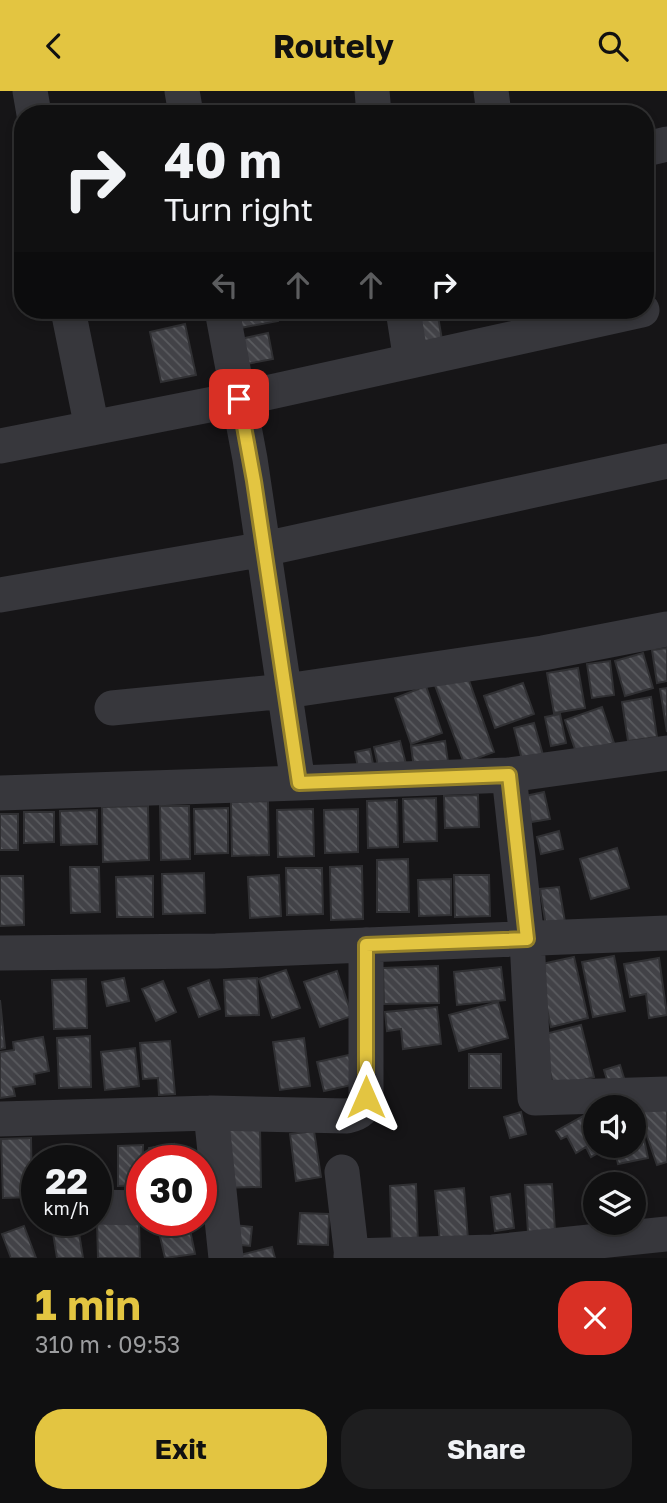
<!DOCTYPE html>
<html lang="en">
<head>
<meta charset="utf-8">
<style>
	:root { --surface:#101011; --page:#1e1e1f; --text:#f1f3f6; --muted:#9c9d9f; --line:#303031; --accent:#e3c541 }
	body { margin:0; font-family:"Golos Text",sans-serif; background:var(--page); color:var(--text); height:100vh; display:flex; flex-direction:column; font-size:26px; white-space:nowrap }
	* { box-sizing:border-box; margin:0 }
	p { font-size:23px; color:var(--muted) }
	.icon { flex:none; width:38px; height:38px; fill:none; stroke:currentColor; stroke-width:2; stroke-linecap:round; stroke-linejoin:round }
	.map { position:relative; height:1167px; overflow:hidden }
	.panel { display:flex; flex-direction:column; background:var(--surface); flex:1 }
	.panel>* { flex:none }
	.banner { position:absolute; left:14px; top:14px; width:640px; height:214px; border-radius:28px; box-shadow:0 4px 10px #0003,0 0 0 2px var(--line); background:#101011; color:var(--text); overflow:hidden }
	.tools { position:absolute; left:583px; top:1004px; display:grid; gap:14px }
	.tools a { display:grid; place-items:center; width:63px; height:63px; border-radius:50%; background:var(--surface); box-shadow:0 4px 10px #0003,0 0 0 2px var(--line); font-size:35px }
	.speed { position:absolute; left:21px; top:1054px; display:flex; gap:14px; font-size:35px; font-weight:700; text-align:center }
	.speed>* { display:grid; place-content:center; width:91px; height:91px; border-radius:50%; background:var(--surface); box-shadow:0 4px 10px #0003,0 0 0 2px var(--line); line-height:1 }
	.speed small { font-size:18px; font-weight:400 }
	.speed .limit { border:10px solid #d22; background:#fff; color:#111 }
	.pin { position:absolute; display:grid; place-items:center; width:60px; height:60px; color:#fff; margin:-30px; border-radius:14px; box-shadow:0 4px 10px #0006 }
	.me { position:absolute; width:77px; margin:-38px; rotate:0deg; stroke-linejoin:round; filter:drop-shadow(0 0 5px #0008) }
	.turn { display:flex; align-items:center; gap:24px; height:147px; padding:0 35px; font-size:32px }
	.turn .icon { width:91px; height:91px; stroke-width:2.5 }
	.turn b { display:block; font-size:49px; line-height:60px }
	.lanes { display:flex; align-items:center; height:66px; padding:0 35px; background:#0003; justify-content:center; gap:35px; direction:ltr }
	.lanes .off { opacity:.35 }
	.round { display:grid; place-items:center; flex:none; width:74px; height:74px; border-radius:28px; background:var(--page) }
	.head { display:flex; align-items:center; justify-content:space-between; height:119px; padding:0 35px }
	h1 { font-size:42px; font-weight:700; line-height:52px; color:var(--accent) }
	.button { display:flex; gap:14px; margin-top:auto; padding:14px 35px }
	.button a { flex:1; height:80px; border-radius:28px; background:var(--accent); color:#111; font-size:28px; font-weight:700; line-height:80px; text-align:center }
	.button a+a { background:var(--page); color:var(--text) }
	header { display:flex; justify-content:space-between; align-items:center; height:91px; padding:0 35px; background:var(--accent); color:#111; font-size:32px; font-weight:700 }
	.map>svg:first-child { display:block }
	.building { fill:url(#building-back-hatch); stroke:#303033; stroke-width:2 }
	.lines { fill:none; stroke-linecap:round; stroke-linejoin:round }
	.minor { stroke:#37373c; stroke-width:35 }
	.route-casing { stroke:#94802a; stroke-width:18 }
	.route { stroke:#e3c541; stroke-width:12 }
</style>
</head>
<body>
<header><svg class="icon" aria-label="back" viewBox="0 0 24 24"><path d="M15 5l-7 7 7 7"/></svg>Routely<svg class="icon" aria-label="search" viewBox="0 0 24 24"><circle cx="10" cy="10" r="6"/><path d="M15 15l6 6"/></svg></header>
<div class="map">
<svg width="667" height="1167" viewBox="0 0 667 1167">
	<defs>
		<pattern id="building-back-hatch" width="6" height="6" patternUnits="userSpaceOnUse" patternTransform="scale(1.75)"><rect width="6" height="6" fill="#424247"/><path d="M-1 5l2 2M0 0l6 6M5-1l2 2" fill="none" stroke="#5a5b5f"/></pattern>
	</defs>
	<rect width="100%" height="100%" fill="#161517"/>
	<path class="building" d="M 231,219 L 276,219 L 278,230 L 235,238 Z
		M 407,219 L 437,219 L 442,249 L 413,254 Z
		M 185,233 L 196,284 L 161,291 L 150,241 Z
		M 268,242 L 273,268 L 241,274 L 236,249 Z
		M 667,557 L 667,590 L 657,592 L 652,559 Z
		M 643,562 L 653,597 L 625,605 L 615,570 Z
		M 610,570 L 614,604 L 592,607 L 587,573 Z
		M 578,577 L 585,617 L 554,622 L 547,582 Z
		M 465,578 L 494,661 L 464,672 L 433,589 Z
		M 523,592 L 534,623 L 495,637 L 484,605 Z
		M 426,595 L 442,642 L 411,653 L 395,607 Z
		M 667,597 L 667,641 L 660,598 Z
		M 651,606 L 657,646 L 628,650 L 622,611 Z
		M 602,616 L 614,652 L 577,664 L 565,629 Z
		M 560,623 L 566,652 L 551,655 L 545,626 Z
		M 534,632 L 543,664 L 522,669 L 514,637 Z
		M 400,650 L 406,673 L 379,679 L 374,656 Z
		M 445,650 L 448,671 L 414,677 L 411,655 Z
		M 370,658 L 373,673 L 358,676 L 355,661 Z
		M 544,701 L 550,728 L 531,731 L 525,705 Z
		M 478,704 L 479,736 L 445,737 L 444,705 Z
		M 436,707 L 437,750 L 404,751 L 403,708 Z
		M 397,709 L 398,756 L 368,757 L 367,710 Z
		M 268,710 L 269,764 L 232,765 L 231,711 Z
		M 148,715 L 149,769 L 103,771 L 102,716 Z
		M 160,715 L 189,715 L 190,768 L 161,769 Z
		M 228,717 L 228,762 L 195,763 L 194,718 Z
		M 313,718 L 314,765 L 278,766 L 277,719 Z
		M 358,718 L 358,761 L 325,762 L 324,719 Z
		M 97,719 L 97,753 L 61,754 L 60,720 Z
		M 24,721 L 54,721 L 54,751 L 24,752 Z
		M 0,723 L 18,723 L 18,759 L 0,759 Z
		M 559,740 L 563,758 L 541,763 L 537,746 Z
		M 617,757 L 629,797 L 591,808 L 580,768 Z
		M 408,768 L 409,821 L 377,821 L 377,769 Z
		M 362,775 L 363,828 L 331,829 L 330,776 Z
		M 70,776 L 99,776 L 100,821 L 71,822 Z
		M 286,777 L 322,777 L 323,823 L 287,824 Z
		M 204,782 L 205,822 L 163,823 L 162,783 Z
		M 279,784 L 281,825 L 250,827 L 248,786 Z
		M 454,784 L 489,784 L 490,825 L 455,826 Z
		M 0,785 L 23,785 L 24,834 L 0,835 Z
		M 153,785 L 153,826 L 117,826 L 116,786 Z
		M 451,788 L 451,824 L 419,825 L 418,789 Z
		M 559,796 L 565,831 L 546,835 L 540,798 Z
		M 614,865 L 625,920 L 593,926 L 582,871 Z
		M 574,866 L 588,927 L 551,936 L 537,874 Z
		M 659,867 L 667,924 L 649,927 L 646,903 L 630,906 L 624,873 Z
		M 438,875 L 439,912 L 384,913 L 383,877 Z
		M 501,876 L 505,909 L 457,914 L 454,881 Z
		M 286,879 L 300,917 L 272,927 L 259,888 Z
		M 337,880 L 352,925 L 320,936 L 304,891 Z
		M 124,887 L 129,910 L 107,915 L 102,891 Z
		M 257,887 L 259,924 L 226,925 L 224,889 Z
		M 86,888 L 87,937 L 54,938 L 52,889 Z
		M 209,889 L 220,918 L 199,926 L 188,897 Z
		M 163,890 L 176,921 L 156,930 L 142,898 Z
		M 0,909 L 5,957 L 0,958 Z
		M 498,911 L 508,947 L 459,960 L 449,924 Z
		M 437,916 L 441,953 L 403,958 L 401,938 L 387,940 L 385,921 Z
		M 581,934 L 594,986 L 554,997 L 541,944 Z
		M 90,945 L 91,996 L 59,997 L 57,947 Z
		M 43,946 L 49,980 L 34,983 L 35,993 L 13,996 L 15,1005 L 0,1007 L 0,961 L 14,959 L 13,951 Z
		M 304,947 L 310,995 L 280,999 L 273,951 Z
		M 170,950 L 175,1003 L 159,1004 L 158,987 L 143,988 L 140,952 Z
		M 135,957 L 139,995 L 105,999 L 101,961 Z
		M 469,963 L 501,963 L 501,997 L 469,997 Z
		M 349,964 L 356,993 L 324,1000 L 317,971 Z
		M 620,974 L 624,987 L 608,992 L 604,979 Z
		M 667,1013 L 667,1071 L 657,1074 L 639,1022 Z
		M 637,1015 L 648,1067 L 618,1073 L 614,1055 L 634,1055 L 634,1017 Z
		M 594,1019 L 595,1055 L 610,1055 L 591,1066 L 586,1056 L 576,1062 L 567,1045 L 561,1048 L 556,1040 Z
		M 521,1021 L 526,1043 L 510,1047 L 504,1026 Z
		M 260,1035 L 261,1096 L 219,1097 L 219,1036 Z
		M 314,1040 L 321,1086 L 296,1090 L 290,1043 Z
		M 31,1047 L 32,1106 L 3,1107 L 1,1048 Z
		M 174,1053 L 176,1069 L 150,1069 L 149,1057 Z
		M 143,1054 L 142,1094 L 118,1095 L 118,1055 Z
		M 416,1093 L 418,1153 L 392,1154 L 390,1095 Z
		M 552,1093 L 555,1140 L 528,1142 L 525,1094 Z
		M 464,1097 L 468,1148 L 440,1151 L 435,1100 Z
		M 510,1103 L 514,1137 L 495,1140 L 491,1106 Z
		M 300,1122 L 329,1123 L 328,1154 L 298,1153 Z
		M 60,1129 L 77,1129 L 83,1167 L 57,1167 L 51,1130 Z
		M 97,1131 L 139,1131 L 140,1167 L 98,1167 Z
		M 189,1134 L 195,1163 L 165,1167 L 159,1141 Z
		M 233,1134 L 252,1136 L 250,1155 L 231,1153 Z
		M 24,1135 L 36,1167 L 11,1167 L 2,1143 Z
		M 272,1156 L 275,1167 L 228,1167 Z"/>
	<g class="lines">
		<path class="minor" d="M 30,0 L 34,23
			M 182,0 L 186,23
			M 372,0 L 374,23
			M 491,0 L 494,23
			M 646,58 L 667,53
			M 68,219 L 92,337
			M 403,219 L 411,270
			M 0,355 L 239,308 L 642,219
			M 0,504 L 264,458 L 667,370
			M 112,617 L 286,600 L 543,562 L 667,538
			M 509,684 L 527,848 L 535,1007 L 667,1003
			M 298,692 L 509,684 L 667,662
			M 0,702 L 298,692 L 250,368 L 222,219
			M 0,862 L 216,860 L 667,842
			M 211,1022 L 226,1167
			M 0,1028 L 211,1022 L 347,1025 C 360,1022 364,1018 366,1006 L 366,854
			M 342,1081 L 352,1167
			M 96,1116 L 142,1117
			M 351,1165 L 493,1161 L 667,1143"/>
	</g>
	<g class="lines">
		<g class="route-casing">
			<path id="route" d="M 239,308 L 254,390 L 299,692 L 509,684 L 527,848 L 366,854 L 366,1006"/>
		</g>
		<use href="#route" class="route"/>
	</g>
</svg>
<div class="tools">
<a><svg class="icon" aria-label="sound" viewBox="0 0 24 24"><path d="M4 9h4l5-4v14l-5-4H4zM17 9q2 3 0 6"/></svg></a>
<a><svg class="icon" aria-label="layers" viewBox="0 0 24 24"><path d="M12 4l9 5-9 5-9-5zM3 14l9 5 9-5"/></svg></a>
</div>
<div class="speed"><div>22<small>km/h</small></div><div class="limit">30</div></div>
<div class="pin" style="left:239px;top:308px;background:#d93025"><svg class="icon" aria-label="arrive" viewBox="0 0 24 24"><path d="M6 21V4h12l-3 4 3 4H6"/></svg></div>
<svg class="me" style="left:366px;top:1006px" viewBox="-20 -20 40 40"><path d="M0-17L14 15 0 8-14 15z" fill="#e3c541" stroke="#fff" stroke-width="4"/></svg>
<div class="banner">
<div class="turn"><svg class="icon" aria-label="right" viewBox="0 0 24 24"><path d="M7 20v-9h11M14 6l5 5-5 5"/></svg><div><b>40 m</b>Turn right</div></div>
<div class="lanes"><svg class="icon off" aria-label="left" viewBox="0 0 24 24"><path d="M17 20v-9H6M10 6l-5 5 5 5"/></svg><svg class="icon off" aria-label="ahead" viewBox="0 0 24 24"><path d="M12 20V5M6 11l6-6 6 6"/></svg><svg class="icon off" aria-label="ahead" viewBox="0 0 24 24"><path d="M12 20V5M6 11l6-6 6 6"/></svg><svg class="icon" aria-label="right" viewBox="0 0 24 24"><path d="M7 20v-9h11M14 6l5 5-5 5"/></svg></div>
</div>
</div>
<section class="panel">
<div class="head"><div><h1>1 min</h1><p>310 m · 09:53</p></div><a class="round" style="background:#d93025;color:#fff"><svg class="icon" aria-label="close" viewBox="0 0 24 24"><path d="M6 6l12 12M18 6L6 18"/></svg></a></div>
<div class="button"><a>Exit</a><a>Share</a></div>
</section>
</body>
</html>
